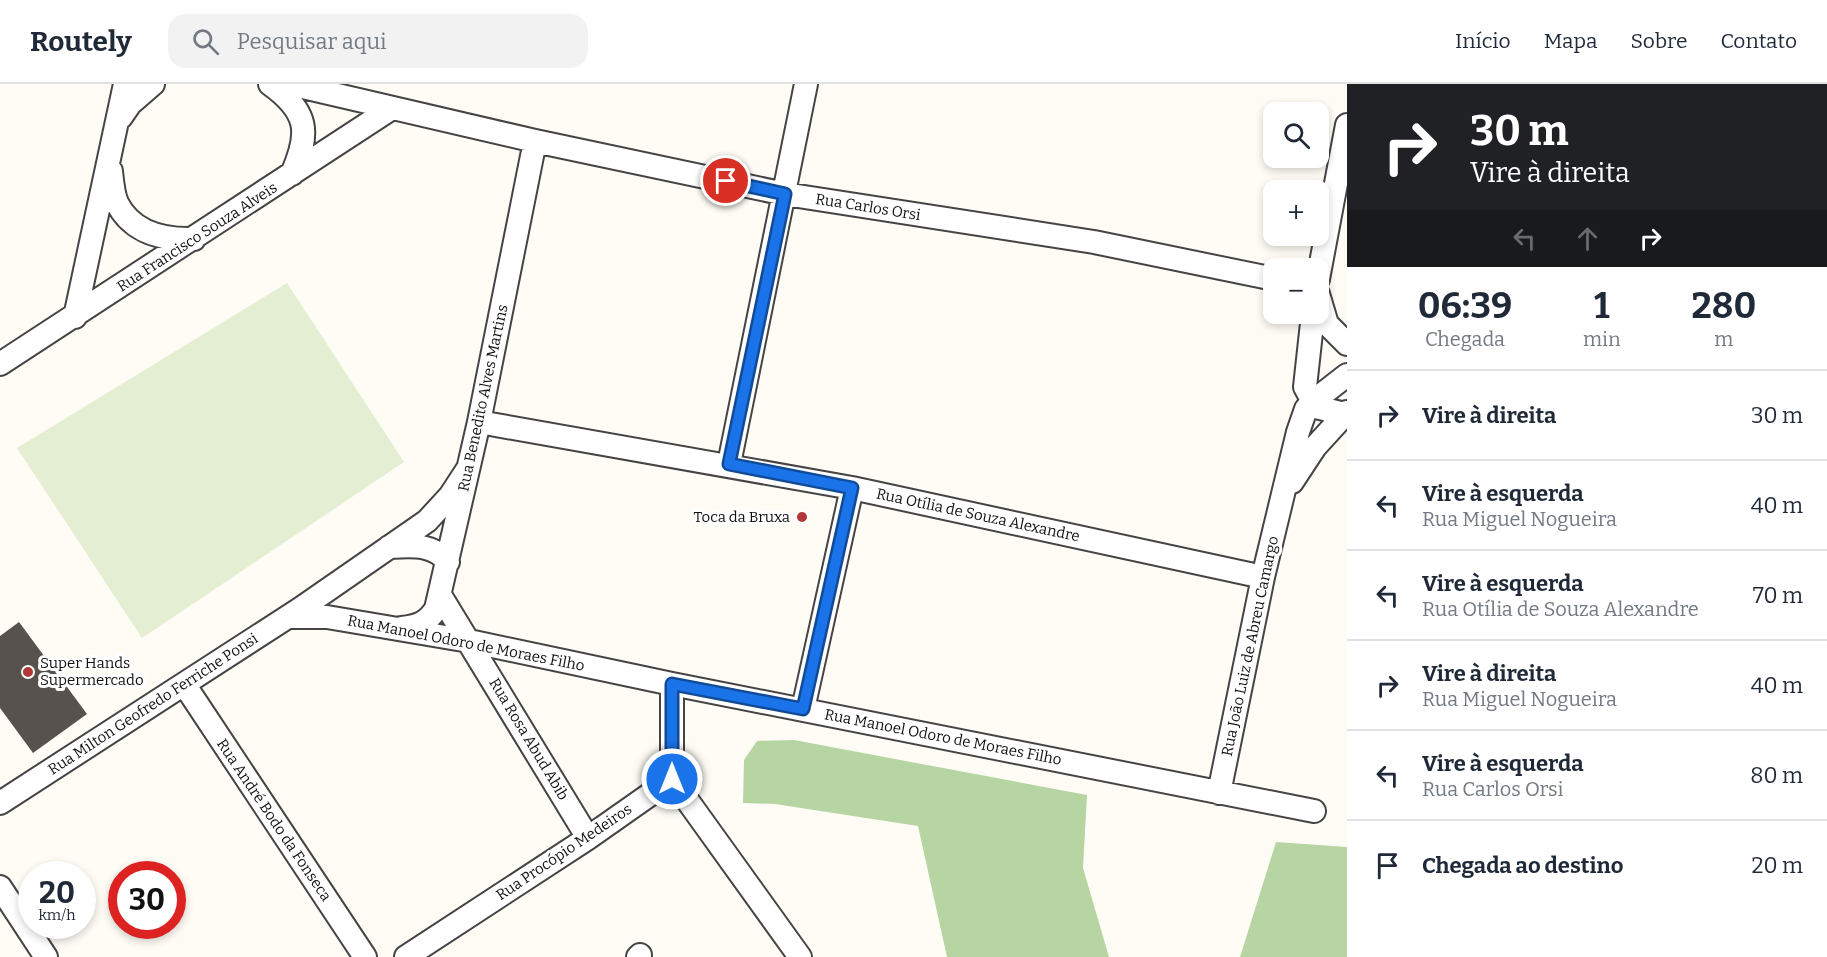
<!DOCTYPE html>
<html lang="pt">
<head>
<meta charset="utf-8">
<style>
	:root { --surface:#fff; --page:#f2f2f3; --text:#1f2937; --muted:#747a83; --line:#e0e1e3 }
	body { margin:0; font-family:Bitter,serif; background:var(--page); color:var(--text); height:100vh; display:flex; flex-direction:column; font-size:22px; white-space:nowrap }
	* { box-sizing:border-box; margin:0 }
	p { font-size:20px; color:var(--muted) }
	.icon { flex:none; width:33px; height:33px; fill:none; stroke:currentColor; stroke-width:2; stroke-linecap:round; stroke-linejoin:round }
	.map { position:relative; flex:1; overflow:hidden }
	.panel { display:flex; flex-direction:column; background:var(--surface); width:480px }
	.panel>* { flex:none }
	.banner { background:#202124; color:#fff; overflow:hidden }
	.fabs { position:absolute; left:1263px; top:18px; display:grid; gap:12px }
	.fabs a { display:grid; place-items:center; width:66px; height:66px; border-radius:12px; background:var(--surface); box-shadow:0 3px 9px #0003; font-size:30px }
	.speed { position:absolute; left:18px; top:777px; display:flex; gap:12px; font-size:30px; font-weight:700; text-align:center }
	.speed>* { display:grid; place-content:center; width:78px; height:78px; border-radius:50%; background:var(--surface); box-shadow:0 3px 9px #0003; line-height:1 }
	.speed small { font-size:15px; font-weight:400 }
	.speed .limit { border:9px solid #d22; background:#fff; color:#111 }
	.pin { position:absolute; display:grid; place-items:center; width:51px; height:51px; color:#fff; margin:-26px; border:3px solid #fff; border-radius:50%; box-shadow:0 2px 6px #0007 }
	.me { position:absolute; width:66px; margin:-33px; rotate:0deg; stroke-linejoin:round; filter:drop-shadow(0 0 4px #0008) }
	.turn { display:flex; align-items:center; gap:21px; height:126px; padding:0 24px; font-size:27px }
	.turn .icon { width:78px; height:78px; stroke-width:2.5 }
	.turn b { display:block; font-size:42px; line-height:51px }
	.lanes { display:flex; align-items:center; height:57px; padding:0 24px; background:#0003; justify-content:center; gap:30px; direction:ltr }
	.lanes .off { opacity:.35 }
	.eta { display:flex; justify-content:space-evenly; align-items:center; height:102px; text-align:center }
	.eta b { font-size:36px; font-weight:700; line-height:42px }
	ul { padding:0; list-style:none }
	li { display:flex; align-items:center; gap:18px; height:90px; padding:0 24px; border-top:2px solid var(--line) }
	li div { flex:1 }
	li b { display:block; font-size:22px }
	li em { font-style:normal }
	header { display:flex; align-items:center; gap:36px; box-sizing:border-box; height:84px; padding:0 30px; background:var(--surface); border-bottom:2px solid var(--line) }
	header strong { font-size:28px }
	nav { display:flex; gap:33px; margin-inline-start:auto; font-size:21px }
	.search { width:420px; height:54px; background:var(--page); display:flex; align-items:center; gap:15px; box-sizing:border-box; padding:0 21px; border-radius:18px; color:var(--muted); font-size:22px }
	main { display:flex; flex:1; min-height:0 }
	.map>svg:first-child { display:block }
	.forest { fill:#b7d5a2 }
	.pitch { fill:#e3eed2 }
	.building { fill:#58524e }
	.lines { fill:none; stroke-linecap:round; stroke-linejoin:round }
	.minor-casing { stroke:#444; stroke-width:26 }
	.minor { stroke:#fff; stroke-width:22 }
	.route-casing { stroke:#114b97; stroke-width:15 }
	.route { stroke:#1a73e8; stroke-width:10 }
	.poi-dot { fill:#b23738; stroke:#fff; stroke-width:2 }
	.labels { text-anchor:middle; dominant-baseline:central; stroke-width:6; stroke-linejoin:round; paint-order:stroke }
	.street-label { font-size:15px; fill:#111; stroke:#fff }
	.poi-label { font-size:15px; fill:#111; stroke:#fff; text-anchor:end }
</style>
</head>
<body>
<header>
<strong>Routely</strong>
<div class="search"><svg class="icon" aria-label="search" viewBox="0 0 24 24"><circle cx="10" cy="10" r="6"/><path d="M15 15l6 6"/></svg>Pesquisar aqui</div>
<nav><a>Início</a><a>Mapa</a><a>Sobre</a><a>Contato</a></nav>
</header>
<main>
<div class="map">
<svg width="1347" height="873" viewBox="0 0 1347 873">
	<rect width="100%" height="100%" fill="#fefcf5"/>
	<path class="forest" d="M 794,656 L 1087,711 L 1083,784 L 1109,873 L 947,873 L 918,742 L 775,720 L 743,719 L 744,676 L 757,657 Z
		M 1276,758 L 1347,763 L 1347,873 L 1240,873 Z"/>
	<path class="pitch" d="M 287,199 L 404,378 L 142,554 L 17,364 Z"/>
	<path class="building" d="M 19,538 L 87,630 L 33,669 L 0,624 L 0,552 Z"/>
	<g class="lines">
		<g class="minor-casing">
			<path id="minor" d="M 270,0 C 309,28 310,49 292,90
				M 290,0 L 535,57 L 785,110 L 1094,158 L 1274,195
				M 121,33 L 130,20 L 153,0
				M 111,87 C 112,97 113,110 117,119 C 132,149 164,156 194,155
				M 1318,195 L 1347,41
				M 1318,210 L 1327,240 L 1347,260
				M 1313,230 L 1305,303 L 1316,323 L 1345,330
				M 75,233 L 125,0
				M 0,280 L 392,24
				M 479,338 L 852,404 L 1263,493
				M 729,380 L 806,0
				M 1292,398 L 1315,363 L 1347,328
				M 389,463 C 411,462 433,459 448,478
				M 440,511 L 588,754
				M 288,533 L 327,533 L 469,557 L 672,600 L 1314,727
				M 402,544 C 418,542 427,539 436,525 L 479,338 L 535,57
				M 184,600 L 365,873
				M 803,625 L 852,404
				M 672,695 L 800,873
				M 1219,709 L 1263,493 L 1298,348 L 1306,325 L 1311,319 L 1347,291
				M 0,719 L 300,525 L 427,437 L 450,412 L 467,386
				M 0,803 L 46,873
				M 406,873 L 588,754 L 672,695 L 672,600
				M 638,873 L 640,871"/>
		</g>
		<use href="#minor" class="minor"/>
	</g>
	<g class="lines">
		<g class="route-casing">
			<path id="route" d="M 672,695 L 672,600 L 803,625 L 852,404 L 729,380 L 785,110 L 726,97"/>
		</g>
		<use href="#route" class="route"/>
	</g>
	<g class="poi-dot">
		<circle cx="802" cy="433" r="6"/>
		<circle cx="28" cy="588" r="6"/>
	</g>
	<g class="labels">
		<g class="street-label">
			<text transform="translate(868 123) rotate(9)">Rua Carlos Orsi</text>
			<text transform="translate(197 153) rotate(-33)">Rua Francisco Souza Alveis</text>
			<text transform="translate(483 314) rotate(-78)">Rua Benedito Alves Martins</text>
			<text transform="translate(978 431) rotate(12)">Rua Otília de Souza Alexandre</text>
			<text transform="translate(466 559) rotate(11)">Rua Manoel Odoro de Moraes Filho</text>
			<text transform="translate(1250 562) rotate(-78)">Rua João Luiz de Abreu Camargo</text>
			<text transform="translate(153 620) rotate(-33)">Rua Milton Geofredo Ferriche Ponsi</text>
			<text transform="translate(943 653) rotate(11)">Rua Manoel Odoro de Moraes Filho</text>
			<text transform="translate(529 655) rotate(59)">Rua Rosa Abud Abib</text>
			<text transform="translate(274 736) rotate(56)">Rua André Bodo da Fonseca</text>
			<text transform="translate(564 768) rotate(-34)">Rua Procópio Medeiros</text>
		</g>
		<g class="poi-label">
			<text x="790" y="433">Toca da Bruxa</text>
			<text x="40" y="579" text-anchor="start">Super Hands<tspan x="40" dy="17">Supermercado</tspan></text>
		</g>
	</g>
</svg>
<div class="fabs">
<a><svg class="icon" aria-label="search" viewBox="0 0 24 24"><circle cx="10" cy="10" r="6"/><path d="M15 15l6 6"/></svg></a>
<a>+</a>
<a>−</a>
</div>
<div class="speed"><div>20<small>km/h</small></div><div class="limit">30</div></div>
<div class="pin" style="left:726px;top:97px;background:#d93025"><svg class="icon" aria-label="arrive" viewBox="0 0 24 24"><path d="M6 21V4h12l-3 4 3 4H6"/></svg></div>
<svg class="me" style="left:672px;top:695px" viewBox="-20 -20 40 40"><circle r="17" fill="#1a73e8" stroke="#fff" stroke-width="3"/><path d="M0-11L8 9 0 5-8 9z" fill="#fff"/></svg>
</div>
<section class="panel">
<div class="banner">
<div class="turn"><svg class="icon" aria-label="right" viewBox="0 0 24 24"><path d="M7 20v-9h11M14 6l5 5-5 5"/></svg><div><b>30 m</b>Vire à direita</div></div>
<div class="lanes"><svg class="icon off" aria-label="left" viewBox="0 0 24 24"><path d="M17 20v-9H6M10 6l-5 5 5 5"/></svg><svg class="icon off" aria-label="ahead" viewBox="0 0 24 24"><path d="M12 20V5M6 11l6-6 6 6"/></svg><svg class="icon" aria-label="right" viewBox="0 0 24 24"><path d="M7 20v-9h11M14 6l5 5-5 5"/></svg></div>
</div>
<div class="eta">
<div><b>06:39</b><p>Chegada</p></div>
<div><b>1</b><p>min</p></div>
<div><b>280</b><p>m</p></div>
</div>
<ul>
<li><svg class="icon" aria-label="right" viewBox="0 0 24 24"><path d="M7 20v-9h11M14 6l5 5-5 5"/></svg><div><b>Vire à direita</b></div><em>30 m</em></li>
<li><svg class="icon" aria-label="left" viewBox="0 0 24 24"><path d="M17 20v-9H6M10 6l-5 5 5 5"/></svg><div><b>Vire à esquerda</b><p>Rua Miguel Nogueira</p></div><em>40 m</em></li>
<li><svg class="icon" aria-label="left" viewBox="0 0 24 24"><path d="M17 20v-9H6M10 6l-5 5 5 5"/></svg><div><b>Vire à esquerda</b><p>Rua Otília de Souza Alexandre</p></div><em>70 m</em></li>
<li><svg class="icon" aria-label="right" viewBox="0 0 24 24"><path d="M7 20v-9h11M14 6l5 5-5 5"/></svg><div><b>Vire à direita</b><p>Rua Miguel Nogueira</p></div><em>40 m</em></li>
<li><svg class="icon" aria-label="left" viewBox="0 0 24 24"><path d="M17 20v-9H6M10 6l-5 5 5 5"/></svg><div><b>Vire à esquerda</b><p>Rua Carlos Orsi</p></div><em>80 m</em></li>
<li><svg class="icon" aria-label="arrive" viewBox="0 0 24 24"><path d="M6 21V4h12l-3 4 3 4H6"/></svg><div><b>Chegada ao destino</b></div><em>20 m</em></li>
</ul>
</section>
</main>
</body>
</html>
